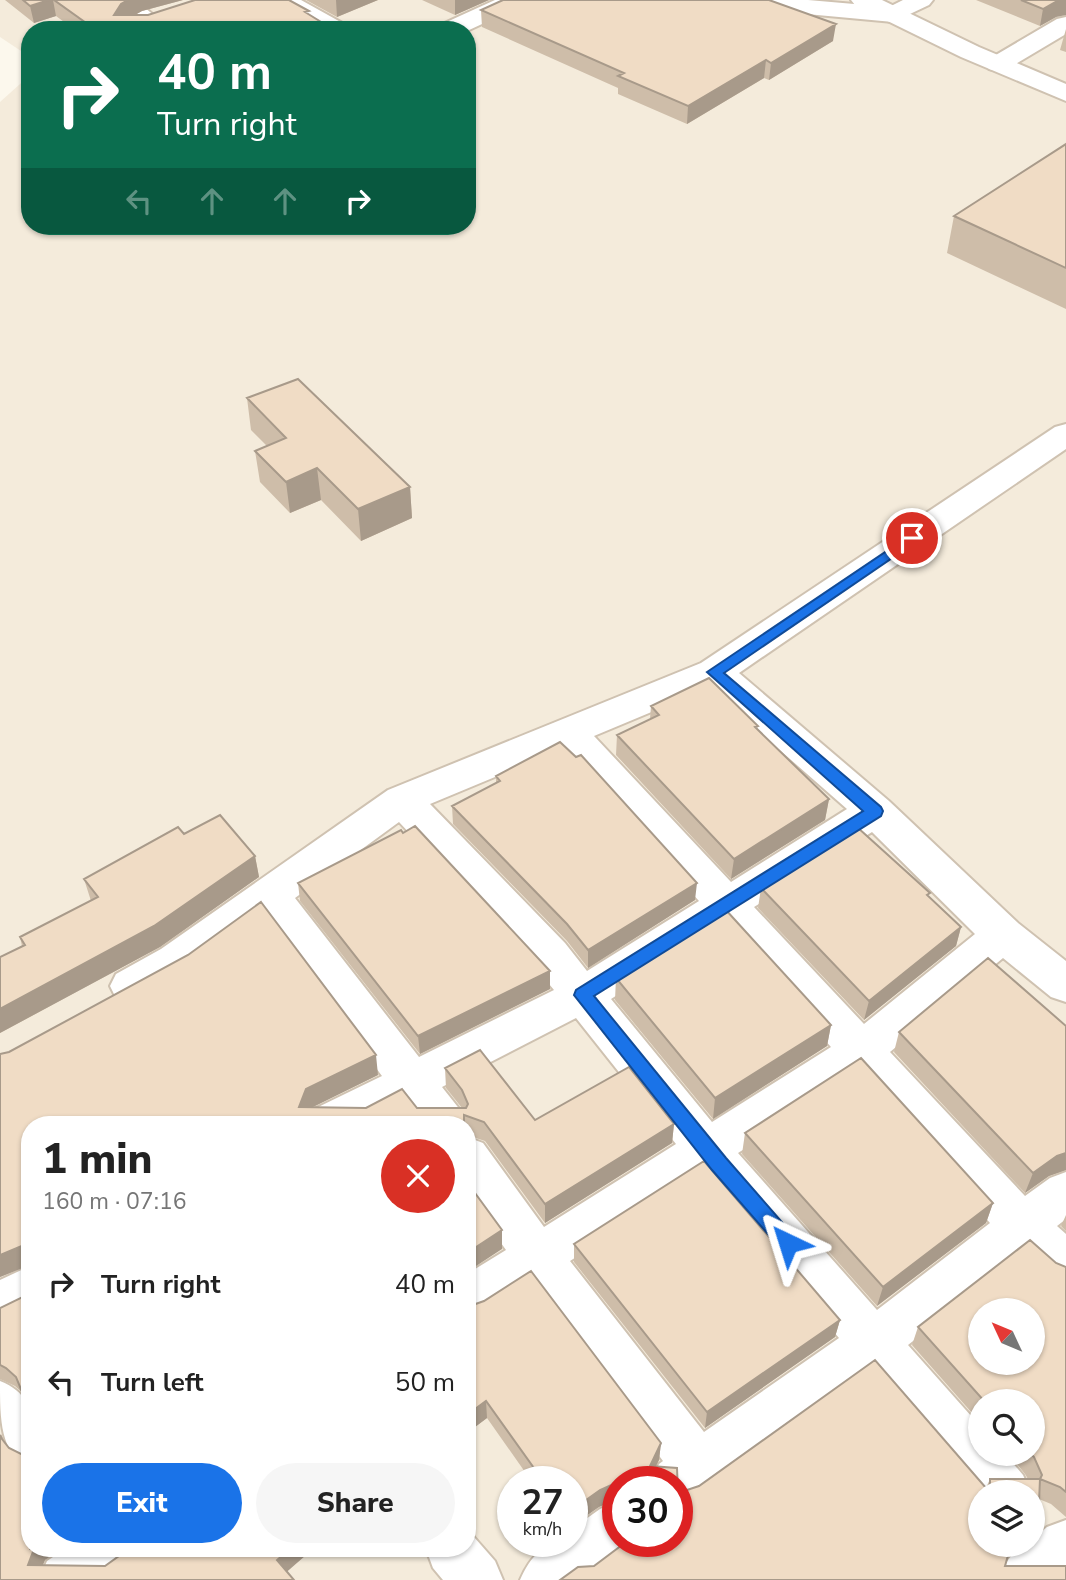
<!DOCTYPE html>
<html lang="en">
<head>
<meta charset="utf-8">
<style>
	:root { --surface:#fff; --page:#f6f6f6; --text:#222; --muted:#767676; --accent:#1a73e8 }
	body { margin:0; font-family:"Nunito Sans",sans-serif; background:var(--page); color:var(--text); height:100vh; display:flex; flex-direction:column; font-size:26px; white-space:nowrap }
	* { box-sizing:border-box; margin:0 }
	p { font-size:23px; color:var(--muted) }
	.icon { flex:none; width:38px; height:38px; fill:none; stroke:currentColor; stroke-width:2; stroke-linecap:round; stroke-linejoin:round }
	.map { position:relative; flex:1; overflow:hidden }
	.drawer { position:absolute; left:21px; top:1116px; width:455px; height:441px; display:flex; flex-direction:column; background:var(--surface); border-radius:28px; box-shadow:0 2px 5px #0004 }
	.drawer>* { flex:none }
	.guide { position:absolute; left:21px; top:21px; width:455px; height:214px; border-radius:28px; box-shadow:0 2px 5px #0004; background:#0b6e4f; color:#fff; overflow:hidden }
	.needle { width:46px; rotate:314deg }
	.tools { position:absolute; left:968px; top:1298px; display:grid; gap:14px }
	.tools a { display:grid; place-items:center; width:77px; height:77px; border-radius:50%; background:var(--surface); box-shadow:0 2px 5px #0004; font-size:35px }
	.speed { position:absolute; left:497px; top:1466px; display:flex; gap:14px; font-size:35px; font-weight:700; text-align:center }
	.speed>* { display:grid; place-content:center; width:91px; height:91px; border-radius:50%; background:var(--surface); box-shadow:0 2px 5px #0004; line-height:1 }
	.speed small { font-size:18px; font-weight:400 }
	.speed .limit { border:10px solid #d22; background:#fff; color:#111 }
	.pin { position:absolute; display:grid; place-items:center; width:60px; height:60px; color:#fff; margin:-30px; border:4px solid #fff; border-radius:50%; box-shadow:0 2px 7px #0007 }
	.me { position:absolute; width:77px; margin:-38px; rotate:319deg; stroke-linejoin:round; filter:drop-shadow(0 0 5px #0008) }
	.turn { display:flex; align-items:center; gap:24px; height:147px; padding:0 21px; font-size:32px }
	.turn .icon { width:91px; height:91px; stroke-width:2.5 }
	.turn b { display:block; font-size:49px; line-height:60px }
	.lanes { display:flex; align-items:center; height:66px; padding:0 21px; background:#0003; justify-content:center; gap:35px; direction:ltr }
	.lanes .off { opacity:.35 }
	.round { display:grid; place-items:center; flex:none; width:74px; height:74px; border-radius:37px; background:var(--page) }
	.headline { display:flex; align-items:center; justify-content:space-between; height:119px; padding:0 21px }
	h1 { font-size:42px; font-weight:800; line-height:52px }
	.primary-button { display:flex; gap:14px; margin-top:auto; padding:14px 21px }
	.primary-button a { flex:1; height:80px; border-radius:42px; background:var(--accent); color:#fff; font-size:28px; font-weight:800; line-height:80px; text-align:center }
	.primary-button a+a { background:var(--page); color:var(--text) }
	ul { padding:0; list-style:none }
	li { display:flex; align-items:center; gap:21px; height:98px; padding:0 21px }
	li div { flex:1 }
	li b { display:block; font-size:26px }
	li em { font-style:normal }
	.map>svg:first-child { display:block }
	.residential { fill:#f4ebdb; fill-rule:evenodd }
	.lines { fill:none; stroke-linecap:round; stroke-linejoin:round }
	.minor-casing { stroke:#cfc2b1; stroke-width:4 }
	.tertiary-casing { stroke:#cfc2b1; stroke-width:4 }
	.minor { fill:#fff; fill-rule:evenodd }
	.tertiary { fill:#fff; fill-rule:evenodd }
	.wall { fill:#cebda9 }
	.shaded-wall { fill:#a89a8a }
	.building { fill:#f0dcc5; stroke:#a89a8a; stroke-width:2; fill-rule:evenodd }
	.route { fill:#1a73e8; stroke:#114b97; stroke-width:2 }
</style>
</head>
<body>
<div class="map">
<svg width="1066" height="1580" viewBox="0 0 1066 1580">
	<rect width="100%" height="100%" fill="#fcf8ed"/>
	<path class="residential" d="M 0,0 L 1066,0 L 1066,1580 L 0,1580 L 0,102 L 30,75 L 30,226 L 467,226 L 467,30 L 30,30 L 30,57 L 0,37 ZM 30,1125 L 467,1125 L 467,1549 L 30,1549 ZM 980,1311 L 1032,1311 L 1032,1363 L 980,1363 ZM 980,1402 L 1032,1402 L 1032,1454 L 980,1454 ZM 513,1482 L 572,1482 L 572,1542 L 513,1542 ZM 618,1482 L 677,1482 L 677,1542 L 618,1542 ZM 980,1493 L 1032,1493 L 1032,1545 L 980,1545 Z"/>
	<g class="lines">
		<g class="minor-casing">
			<path id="minor" d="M 109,0 L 136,0 L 171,30 L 144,30 Z
				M 271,0 L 301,0 L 346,25 L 349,30 L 319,30 L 275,5 Z
				M 495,0 L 527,0 L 523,5 L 467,31 L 437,30 L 440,25 Z
				M 751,0 L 808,0 L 889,7 L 903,0 L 933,0 L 929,5 L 893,22 L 774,11 L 755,5 Z
				M 1066,17 L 1066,34 L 1007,69 L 998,71 L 989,69 L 986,64 L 989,59 L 1057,19 Z
				M 1066,424 L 1066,449 L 739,673 L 889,801 L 1018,923 L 1066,961 L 1066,1002 L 1051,997 L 1003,958 L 890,1052 L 1025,1196 L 1050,1178 L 1066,1172 L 1066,1219 L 1057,1226 L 1066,1234 L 1066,1286 L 1049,1279 L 1022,1255 L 908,1345 L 980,1426 L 980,1454 L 1005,1454 L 1023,1475 L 1031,1493 L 980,1493 L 980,1503 L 870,1374 L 695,1500 L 677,1507 L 677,1482 L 651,1482 L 659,1464 L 663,1461 L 532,1286 L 484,1317 L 467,1323 L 467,1274 L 506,1250 L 467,1195 L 467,1137 L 483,1143 L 544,1227 L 676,1144 L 576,1018 L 442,1087 L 461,1111 L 467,1125 L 419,1125 L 405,1106 L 368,1125 L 304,1125 L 310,1111 L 382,1076 L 265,919 C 241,937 157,1002 132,1003 C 127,1003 120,1000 116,998 L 110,986 L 116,974 L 161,949 L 388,790 L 701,663 L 1055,427 ZM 709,688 L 847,809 L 731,882 L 594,736 ZM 562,749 L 699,901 L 587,971 L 565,943 L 430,804 ZM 399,822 L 535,967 L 554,990 L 419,1057 L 295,898 ZM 872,832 L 975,934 L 864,1024 L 754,907 ZM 723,927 L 831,1047 L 712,1122 L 611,999 ZM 857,1076 L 990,1223 L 877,1310 L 738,1153 ZM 702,1176 L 839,1338 L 704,1432 L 570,1261 Z
				M 30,1266 L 30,1314 L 0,1328 L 0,1280 Z
				M 0,1381 C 42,1398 30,1430 30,1470 C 0,1453 0,1420 0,1381 Z
				M 618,1501 L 618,1542 L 638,1542 L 636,1545 L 591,1580 L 520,1580 C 531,1555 544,1542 572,1542 L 572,1529 L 600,1509 Z
				M 1066,1520 L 1066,1580 L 998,1580 C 1004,1565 1014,1545 1032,1545 L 1032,1540 L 1047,1527 Z
				M 467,1529 L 495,1561 L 503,1580 L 443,1580 L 433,1568 L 426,1549 L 467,1549 Z
				M 65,1549 L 135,1549 L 128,1568 L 111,1580 L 39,1580 L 47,1561 Z"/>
		</g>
		<g class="tertiary-casing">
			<path id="tertiary" d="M 851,0 L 882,0 L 979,47 L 1066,84 L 1066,101 L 961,57 L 855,5 Z"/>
		</g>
		<use href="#minor" class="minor"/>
		<use href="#tertiary" class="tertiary"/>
	</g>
	<path class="wall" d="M 5,0 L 183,0 L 142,11 L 135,15 L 309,15 L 334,30 L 75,30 L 56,16 L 34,23 Z
		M 306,0 L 378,0 L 337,17 Z
		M 422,0 L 489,0 L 455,15 Z
		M 976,0 L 1066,0 L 1056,17 L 1040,26 Z
		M 481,10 L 833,41 L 769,80 L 764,78 L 687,124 L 618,94 L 618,88 L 482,27 Z
		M 1066,29 L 1066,52 L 1060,50 Z
		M 1066,144 L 1066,309 L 947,253 L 954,216 Z
		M 247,398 L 410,487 L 412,518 L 361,541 L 321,500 L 290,513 L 260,482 L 255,451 L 267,446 L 251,430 Z
		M 651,706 L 758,726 L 757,729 L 829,799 L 825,820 L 731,879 L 616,755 L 617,735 L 650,719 Z
		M 496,776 L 695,900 L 588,968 L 567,941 L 453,824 L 452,806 L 496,783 Z
		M 403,833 L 550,971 L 550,989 L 420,1054 L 300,901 L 298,883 Z
		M 184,834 L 255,856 L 259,877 L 160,947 L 0,1033 L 0,957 L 22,946 L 20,937 L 91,901 L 84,879 Z
		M 761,888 L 929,896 L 961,927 L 956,946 L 864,1020 L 758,908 Z
		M 616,978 L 831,1025 L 827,1046 L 713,1119 L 615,1000 Z
		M 1066,1026 L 1066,1170 L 1049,1176 L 1025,1193 L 894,1052 L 899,1032 Z
		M 0,1054 L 378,1075 L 312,1107 L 462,1108 L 446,1088 L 445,1068 L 535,1120 L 674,1124 L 672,1143 L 545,1223 L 485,1141 L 467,1135 L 467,1125 L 30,1125 L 45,1560 L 42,1565 L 286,1571 L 0,1580 L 1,1434 L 5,1442 L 9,1448 L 23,1455 L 25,1399 L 23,1393 L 15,1386 L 0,1379 L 0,1308 L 25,1296 L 24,1267 L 0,1277 Z
		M 745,1133 L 993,1203 L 986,1223 L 877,1306 L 742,1154 Z
		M 1066,1215 L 1066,1231 L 1061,1226 Z
		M 574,1244 L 840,1320 L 835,1337 L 705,1428 L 574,1262 Z
		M 1056,1263 L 1066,1267 L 1066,1517 L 1051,1504 L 1039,1499 L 1038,1526 L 1032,1537 L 1032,1493 L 980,1545 L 1019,1545 L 1016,1550 L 594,1566 L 677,1542 L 618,1482 L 599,1507 L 572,1482 L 532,1482 L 487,1418 L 467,1433 L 467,1307 L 661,1443 L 659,1460 L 656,1466 L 678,1493 L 986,1488 L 990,1479 L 1028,1479 L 1025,1474 L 1009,1454 L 1032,1454 L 1032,1402 L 980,1402 L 980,1422 L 912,1345 L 918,1327 Z"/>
	<path class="shaded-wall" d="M 49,0 L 53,0 L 56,16 L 34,23 L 30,6 Z
		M 128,0 L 183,0 L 142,11 L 124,21 L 114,15 L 121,4 Z
		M 336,0 L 378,0 L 337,17 Z
		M 455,0 L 489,0 L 455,15 Z
		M 1059,0 L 1066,0 L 1066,15 L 1056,17 L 1040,26 L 1043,9 Z
		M 836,24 L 833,41 L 769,80 L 771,63 Z
		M 766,60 L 764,78 L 687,124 L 688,106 Z
		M 317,468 L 321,500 L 290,513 L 286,482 Z
		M 410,487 L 412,518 L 361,541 L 358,509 Z
		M 829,799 L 825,820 L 731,879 L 734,859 Z
		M 255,856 L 259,877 L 160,947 L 0,1033 L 0,1009 Z
		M 697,883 L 695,900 L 588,968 L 588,950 Z
		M 961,927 L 956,946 L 864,1020 L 869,1001 Z
		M 550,971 L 550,989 L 420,1054 L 418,1036 Z
		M 831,1025 L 827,1046 L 713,1119 L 715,1098 Z
		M 376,1055 L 378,1075 L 309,1109 L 299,1107 L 306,1089 Z
		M 674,1124 L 672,1143 L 545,1223 L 545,1204 Z
		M 1066,1153 L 1066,1170 L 1049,1176 L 1025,1193 L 1033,1173 L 1057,1156 Z
		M 993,1203 L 986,1223 L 877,1306 L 883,1287 Z
		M 502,1230 L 502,1249 L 467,1272 L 467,1253 Z
		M 24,1245 L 30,1265 L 0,1277 L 0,1255 Z
		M 840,1320 L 835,1337 L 705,1428 L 707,1412 Z
		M 486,1401 L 487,1418 L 467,1433 L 467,1415 Z
		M 661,1443 L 659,1460 L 648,1482 L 650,1466 Z
		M 618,1483 L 618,1499 L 599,1507 L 572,1526 L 572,1510 L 600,1490 Z
		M 1011,1545 L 1019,1545 L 1016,1550 L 1004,1560 Z
		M 34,1549 L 61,1549 L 45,1560 L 37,1580 L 28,1565 Z
		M 290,1549 L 313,1549 L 282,1576 L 277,1560 Z"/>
	<path class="building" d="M 23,0 L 49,0 L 30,6 Z
		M 54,0 L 128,0 L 121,4 L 114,15 L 148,15 L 195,0 L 289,0 L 309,11 L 305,12 L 334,30 L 96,30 Z
		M 503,0 L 769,0 L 836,24 L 771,63 L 766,60 L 688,106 L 618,76 L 624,73 L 481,10 Z
		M 1021,0 L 1059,0 L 1043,9 Z
		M 1066,144 L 1066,268 L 954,216 Z
		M 298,379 L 410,487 L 358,509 L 317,468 L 286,482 L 255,451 L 286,438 L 247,398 Z
		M 709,678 L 758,726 L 755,727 L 829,799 L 734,859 L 617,735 L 659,715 L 651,706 Z
		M 560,742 L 576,757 L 581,755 L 697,883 L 588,950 L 567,924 L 452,806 L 500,781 L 496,776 Z
		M 220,815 L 255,856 L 154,926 L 0,1009 L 0,957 L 25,945 L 20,937 L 98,897 L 84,879 L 178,827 L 184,834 Z
		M 415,826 L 550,971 L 418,1036 L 298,883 L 401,830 L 403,833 Z
		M 857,827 L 930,893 L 927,895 L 961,927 L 869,1001 L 761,888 Z
		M 261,902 L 376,1055 L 306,1089 L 299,1107 L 366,1108 L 402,1089 L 417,1108 L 466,1108 L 468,1104 L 462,1090 L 445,1068 L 480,1050 L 535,1120 L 629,1067 L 674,1124 L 545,1204 L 484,1122 L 464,1115 L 464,1125 L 30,1125 L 30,1549 L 34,1549 L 28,1565 L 105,1566 L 123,1553 L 125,1549 L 290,1549 L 277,1560 L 294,1580 L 0,1580 L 0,1435 L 2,1439 L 9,1448 L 23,1455 L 25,1399 L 16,1377 L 6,1368 L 0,1365 L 0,1308 L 25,1296 L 24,1245 L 0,1255 L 0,1054 L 9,1052 L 188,955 Z
		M 725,909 L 831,1025 L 715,1098 L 616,978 Z
		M 988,958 L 1066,1026 L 1066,1153 L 1057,1156 L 1033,1173 L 899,1032 Z
		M 861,1058 L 993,1203 L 883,1287 L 745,1133 Z
		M 704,1161 L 840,1320 L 707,1412 L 574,1244 Z
		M 467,1182 L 502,1230 L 467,1253 Z
		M 1030,1240 L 1056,1263 L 1066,1267 L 1066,1492 L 1060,1487 L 1040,1479 L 1042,1475 L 1034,1457 L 1031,1454 L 1032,1454 L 1032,1402 L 985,1402 L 918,1327 ZM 980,1311 L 1032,1311 L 1032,1363 L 980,1363 Z
		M 531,1271 L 661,1443 L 650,1466 L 677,1468 L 678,1493 L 699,1486 L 875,1360 L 986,1488 L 990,1488 L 990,1479 L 1040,1479 L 1038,1526 L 1032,1527 L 1032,1493 L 980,1493 L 980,1545 L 1011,1545 L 1005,1566 L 1066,1566 L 1066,1580 L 560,1580 L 578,1567 L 594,1566 L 626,1542 L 677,1542 L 677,1482 L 618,1482 L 600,1490 L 572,1510 L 572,1482 L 544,1482 L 486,1401 L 467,1415 L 467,1307 L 484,1301 Z"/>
	<path class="route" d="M 912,534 L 919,538 L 917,541 L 724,673 L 881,807 L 883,811 L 881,816 L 594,996 L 726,1158 L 795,1237 L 798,1243 L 795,1249 L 788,1252 L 781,1249 L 712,1170 L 574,995 L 576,990 L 863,811 L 707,672 Z"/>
</svg>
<div class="tools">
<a><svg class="needle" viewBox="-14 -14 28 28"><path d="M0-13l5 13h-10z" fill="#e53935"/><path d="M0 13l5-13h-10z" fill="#767676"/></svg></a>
<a><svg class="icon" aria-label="search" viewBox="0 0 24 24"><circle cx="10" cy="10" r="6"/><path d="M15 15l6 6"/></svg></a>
<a><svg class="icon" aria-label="layers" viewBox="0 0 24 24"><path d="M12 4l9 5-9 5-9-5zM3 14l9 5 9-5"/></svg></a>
</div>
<div class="speed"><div>27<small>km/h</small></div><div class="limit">30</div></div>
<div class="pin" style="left:912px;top:538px;background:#d93025"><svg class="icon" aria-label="arrive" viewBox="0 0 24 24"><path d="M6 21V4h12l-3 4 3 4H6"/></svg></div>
<svg class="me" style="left:788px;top:1243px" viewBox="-20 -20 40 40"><path d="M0-17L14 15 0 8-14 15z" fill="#1a73e8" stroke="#fff" stroke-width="4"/></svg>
<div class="guide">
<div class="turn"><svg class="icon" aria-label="right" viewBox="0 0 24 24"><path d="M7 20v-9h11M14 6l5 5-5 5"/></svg><div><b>40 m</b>Turn right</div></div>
<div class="lanes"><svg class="icon off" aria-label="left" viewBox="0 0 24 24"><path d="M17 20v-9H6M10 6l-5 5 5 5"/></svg><svg class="icon off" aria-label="ahead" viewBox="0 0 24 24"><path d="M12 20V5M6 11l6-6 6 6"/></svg><svg class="icon off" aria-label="ahead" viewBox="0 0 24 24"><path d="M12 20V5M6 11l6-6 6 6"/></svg><svg class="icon" aria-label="right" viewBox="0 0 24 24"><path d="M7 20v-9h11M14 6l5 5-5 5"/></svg></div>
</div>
<section class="drawer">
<div class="headline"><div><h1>1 min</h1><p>160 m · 07:16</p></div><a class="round" style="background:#d93025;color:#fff"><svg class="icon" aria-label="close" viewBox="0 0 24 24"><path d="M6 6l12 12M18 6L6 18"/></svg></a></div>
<ul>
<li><svg class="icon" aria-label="right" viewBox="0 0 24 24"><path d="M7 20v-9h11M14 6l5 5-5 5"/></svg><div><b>Turn right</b></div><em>40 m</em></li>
<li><svg class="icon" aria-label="left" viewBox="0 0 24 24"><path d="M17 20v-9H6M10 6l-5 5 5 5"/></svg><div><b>Turn left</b></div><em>50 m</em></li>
</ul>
<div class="primary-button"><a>Exit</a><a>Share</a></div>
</section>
</div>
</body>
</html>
